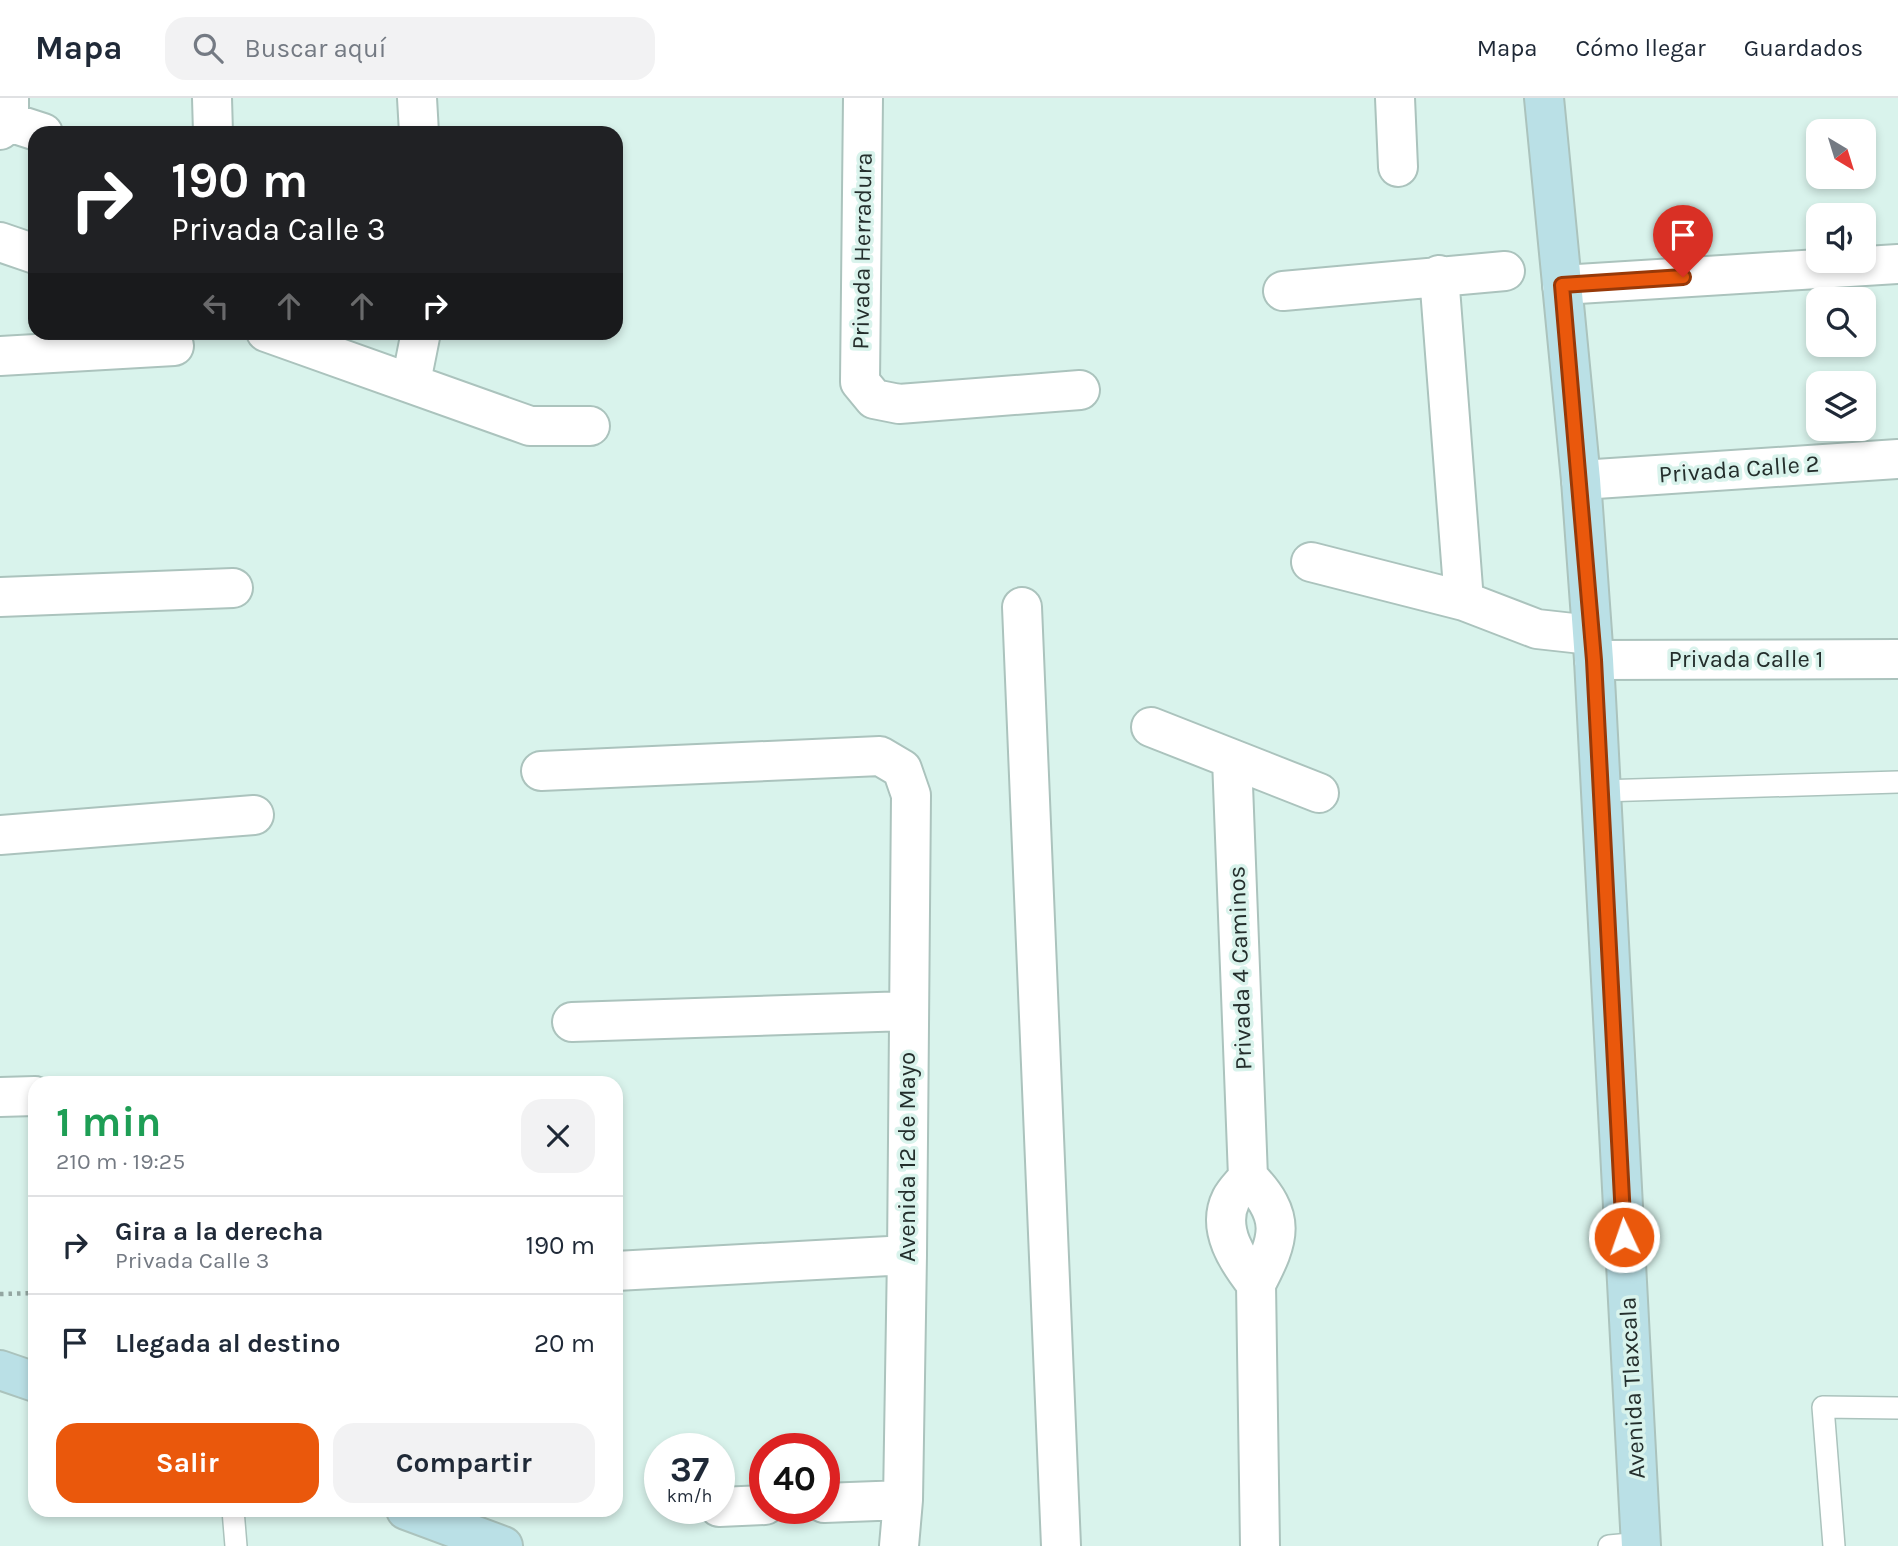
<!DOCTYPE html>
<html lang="es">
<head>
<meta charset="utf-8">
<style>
	:root { --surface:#fff; --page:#f2f2f3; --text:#1f2937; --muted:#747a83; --line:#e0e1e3; --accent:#ea580c }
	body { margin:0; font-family:Karla,sans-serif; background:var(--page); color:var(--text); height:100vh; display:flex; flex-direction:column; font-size:26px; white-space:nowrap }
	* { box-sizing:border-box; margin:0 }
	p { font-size:23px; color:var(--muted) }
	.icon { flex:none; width:38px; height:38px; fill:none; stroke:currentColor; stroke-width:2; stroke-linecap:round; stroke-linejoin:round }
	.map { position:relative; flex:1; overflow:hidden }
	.side { position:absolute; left:28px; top:978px; width:595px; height:441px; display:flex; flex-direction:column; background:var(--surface); border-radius:21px; box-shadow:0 4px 10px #0003 }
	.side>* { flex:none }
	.banner { position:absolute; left:28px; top:28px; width:595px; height:214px; border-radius:21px; box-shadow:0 4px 10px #0003; background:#202124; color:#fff; overflow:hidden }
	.needle { width:46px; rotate:142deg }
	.buttons { position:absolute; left:1806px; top:21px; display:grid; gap:14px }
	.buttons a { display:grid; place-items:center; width:70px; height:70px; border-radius:14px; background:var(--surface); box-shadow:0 4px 10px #0003; font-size:35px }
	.speed { position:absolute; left:644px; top:1335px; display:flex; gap:14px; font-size:35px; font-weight:700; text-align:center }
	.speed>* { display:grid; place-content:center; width:91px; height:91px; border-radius:50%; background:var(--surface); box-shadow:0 4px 10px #0003; line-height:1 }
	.speed small { font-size:18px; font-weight:400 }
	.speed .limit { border:10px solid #d22; background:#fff; color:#111 }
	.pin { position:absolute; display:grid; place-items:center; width:60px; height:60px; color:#fff; margin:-72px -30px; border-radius:50% 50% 50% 0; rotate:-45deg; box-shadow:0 0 7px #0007 }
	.pin .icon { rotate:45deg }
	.me { position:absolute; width:77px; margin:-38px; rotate:357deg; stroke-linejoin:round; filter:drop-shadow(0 0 5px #0008) }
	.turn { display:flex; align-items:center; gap:24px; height:147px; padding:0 28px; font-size:32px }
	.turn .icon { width:91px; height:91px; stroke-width:2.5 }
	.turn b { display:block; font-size:49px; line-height:60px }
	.lanes { display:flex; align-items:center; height:66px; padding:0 28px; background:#0003; justify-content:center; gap:35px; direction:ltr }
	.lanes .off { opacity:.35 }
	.round { display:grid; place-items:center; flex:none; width:74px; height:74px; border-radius:21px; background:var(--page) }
	.overview { display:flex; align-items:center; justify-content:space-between; height:119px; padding:0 28px }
	h1 { font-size:42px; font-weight:700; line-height:52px; color:#1e9e55 }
	.button { display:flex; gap:14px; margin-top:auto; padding:14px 28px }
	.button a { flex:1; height:80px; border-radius:21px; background:var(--accent); color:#fff; font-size:28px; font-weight:700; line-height:80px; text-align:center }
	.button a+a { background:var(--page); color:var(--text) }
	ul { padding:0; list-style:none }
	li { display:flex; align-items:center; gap:21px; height:98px; padding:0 28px; border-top:2px solid var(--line) }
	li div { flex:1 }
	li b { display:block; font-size:26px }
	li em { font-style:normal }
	header { display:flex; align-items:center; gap:42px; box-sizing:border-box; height:98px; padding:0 35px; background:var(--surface); border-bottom:2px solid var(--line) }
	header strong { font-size:33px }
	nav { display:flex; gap:38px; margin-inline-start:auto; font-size:24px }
	.search { width:490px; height:63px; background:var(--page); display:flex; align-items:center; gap:18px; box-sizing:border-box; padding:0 24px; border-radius:21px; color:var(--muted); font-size:26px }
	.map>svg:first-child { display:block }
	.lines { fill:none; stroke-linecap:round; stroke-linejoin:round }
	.lane-casing { stroke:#abc3bd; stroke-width:24 }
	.street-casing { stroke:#abc3bd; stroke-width:42 }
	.secondary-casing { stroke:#abc3bd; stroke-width:42 }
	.path { stroke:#93a6a1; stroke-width:4.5; stroke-dasharray:3.5 5; stroke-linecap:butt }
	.lane { stroke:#fff; stroke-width:21 }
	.street { stroke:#fff; stroke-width:38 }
	.secondary { stroke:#bae0e6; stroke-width:38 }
	.route-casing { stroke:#983908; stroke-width:18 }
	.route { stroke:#ea580c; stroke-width:12 }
	.labels { text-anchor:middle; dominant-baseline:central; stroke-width:7; stroke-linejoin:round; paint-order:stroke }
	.street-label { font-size:24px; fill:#242e2c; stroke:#d9f3ec }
</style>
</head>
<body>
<header>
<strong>Mapa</strong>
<div class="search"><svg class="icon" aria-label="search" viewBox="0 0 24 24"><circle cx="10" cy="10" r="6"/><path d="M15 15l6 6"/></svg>Buscar aquí</div>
<nav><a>Mapa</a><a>Cómo llegar</a><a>Guardados</a></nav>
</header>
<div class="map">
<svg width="1898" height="1448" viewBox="0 0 1898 1448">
	<rect width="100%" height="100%" fill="#d9f3ec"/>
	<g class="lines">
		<g class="lane-casing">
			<path id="lane" d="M 1600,693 L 1898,684
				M 233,1412 L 236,1448
				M 1609,1448 L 1641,1445
				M 1834,1448 L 1823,1309 L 1898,1310"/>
		</g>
		<g class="street-casing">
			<path id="street" d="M 212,0 L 213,35
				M 417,0 L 419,35
				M 863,0 L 860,284 L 874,301 L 899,306 L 1080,292
				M 1395,0 L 1398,69
				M 9,24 L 43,35
				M 0,32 L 9,24 L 9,0
				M 0,144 L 35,156
				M 1439,177 L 1464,503
				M 1562,187 L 1898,166
				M 1283,193 L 1505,173
				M 266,234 L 530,328 L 590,328
				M 0,258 L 174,248
				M 411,284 L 421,234
				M 1581,382 L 1898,361
				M 1311,464 L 1464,503 L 1537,531 L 1591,537
				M 0,499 L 233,490
				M 1022,509 L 1061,1448
				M 1594,562 L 1898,561
				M 1151,629 L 1319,695
				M 1232,661 L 1248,1079 C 1243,1086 1235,1093 1231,1101 C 1216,1131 1238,1163 1256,1186
				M 541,673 L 880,658 L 902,671 L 911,697 L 907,1157 L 903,1402 L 899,1448
				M 0,737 L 254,717
				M 572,924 L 908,913
				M 0,999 L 35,998
				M 1248,1079 C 1287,1119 1280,1140 1256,1186 L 1260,1448
				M 616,1173 L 907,1157
				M 824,1405 L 903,1402
				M 719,1409 L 765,1407"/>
		</g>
		<g class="secondary-casing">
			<path id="secondary" d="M 1544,0 L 1581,382 L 1594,562 L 1641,1448
				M 0,1272 L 35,1284
				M 406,1412 L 503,1448"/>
		</g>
		<path class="path" d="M 0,1196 L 35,1195"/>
		<use href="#lane" class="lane"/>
		<use href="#street" class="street"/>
		<use href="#secondary" class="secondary"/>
	</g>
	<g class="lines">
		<g class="route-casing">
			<path id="route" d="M 1624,1139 L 1594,562 L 1562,187 L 1683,179"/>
		</g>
		<use href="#route" class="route"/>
	</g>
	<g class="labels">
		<g class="street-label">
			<text transform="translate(862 153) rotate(-89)">Privada Herradura</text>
			<text transform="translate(1739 371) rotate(-4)">Privada Calle 2</text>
			<text x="1746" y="561">Privada Calle 1</text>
			<text transform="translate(1240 870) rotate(-92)">Privada 4 Caminos</text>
			<text transform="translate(907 1059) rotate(-90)">Avenida 12 de Mayo</text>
			<text transform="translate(1632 1290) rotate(-93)">Avenida Tlaxcala</text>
		</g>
	</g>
</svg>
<div class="buttons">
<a><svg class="needle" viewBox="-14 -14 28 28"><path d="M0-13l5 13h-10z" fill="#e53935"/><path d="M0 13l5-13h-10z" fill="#747a83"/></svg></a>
<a><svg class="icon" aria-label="sound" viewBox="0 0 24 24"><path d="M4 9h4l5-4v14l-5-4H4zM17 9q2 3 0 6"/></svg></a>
<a><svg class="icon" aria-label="search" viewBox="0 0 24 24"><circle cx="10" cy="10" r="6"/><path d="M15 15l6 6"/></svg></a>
<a><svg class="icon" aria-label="layers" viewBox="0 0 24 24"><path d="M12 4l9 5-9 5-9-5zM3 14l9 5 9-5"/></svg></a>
</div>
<div class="speed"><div>37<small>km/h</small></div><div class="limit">40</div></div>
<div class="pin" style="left:1683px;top:179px;background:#d93025"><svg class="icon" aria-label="arrive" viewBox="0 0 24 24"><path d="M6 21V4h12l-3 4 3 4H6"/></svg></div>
<svg class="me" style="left:1624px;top:1139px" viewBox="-20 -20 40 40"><circle r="17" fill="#ea580c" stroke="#fff" stroke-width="3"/><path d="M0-11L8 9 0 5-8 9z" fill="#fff"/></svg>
<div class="banner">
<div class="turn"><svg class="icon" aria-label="right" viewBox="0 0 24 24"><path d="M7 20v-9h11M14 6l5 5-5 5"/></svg><div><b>190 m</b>Privada Calle 3</div></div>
<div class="lanes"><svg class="icon off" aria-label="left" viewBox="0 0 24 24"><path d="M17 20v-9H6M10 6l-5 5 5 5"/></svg><svg class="icon off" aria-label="ahead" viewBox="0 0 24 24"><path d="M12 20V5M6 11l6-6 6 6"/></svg><svg class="icon off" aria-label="ahead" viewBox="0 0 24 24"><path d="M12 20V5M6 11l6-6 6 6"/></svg><svg class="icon" aria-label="right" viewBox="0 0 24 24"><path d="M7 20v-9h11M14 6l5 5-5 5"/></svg></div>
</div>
<section class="side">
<div class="overview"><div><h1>1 min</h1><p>210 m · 19:25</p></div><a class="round"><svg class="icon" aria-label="close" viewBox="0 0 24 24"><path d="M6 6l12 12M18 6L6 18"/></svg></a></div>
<ul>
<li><svg class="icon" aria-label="right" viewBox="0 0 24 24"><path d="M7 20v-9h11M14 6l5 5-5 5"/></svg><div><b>Gira a la derecha</b><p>Privada Calle 3</p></div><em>190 m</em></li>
<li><svg class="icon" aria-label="arrive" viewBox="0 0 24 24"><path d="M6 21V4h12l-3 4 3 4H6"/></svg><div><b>Llegada al destino</b></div><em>20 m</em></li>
</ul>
<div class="button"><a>Salir</a><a>Compartir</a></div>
</section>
</div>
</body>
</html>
